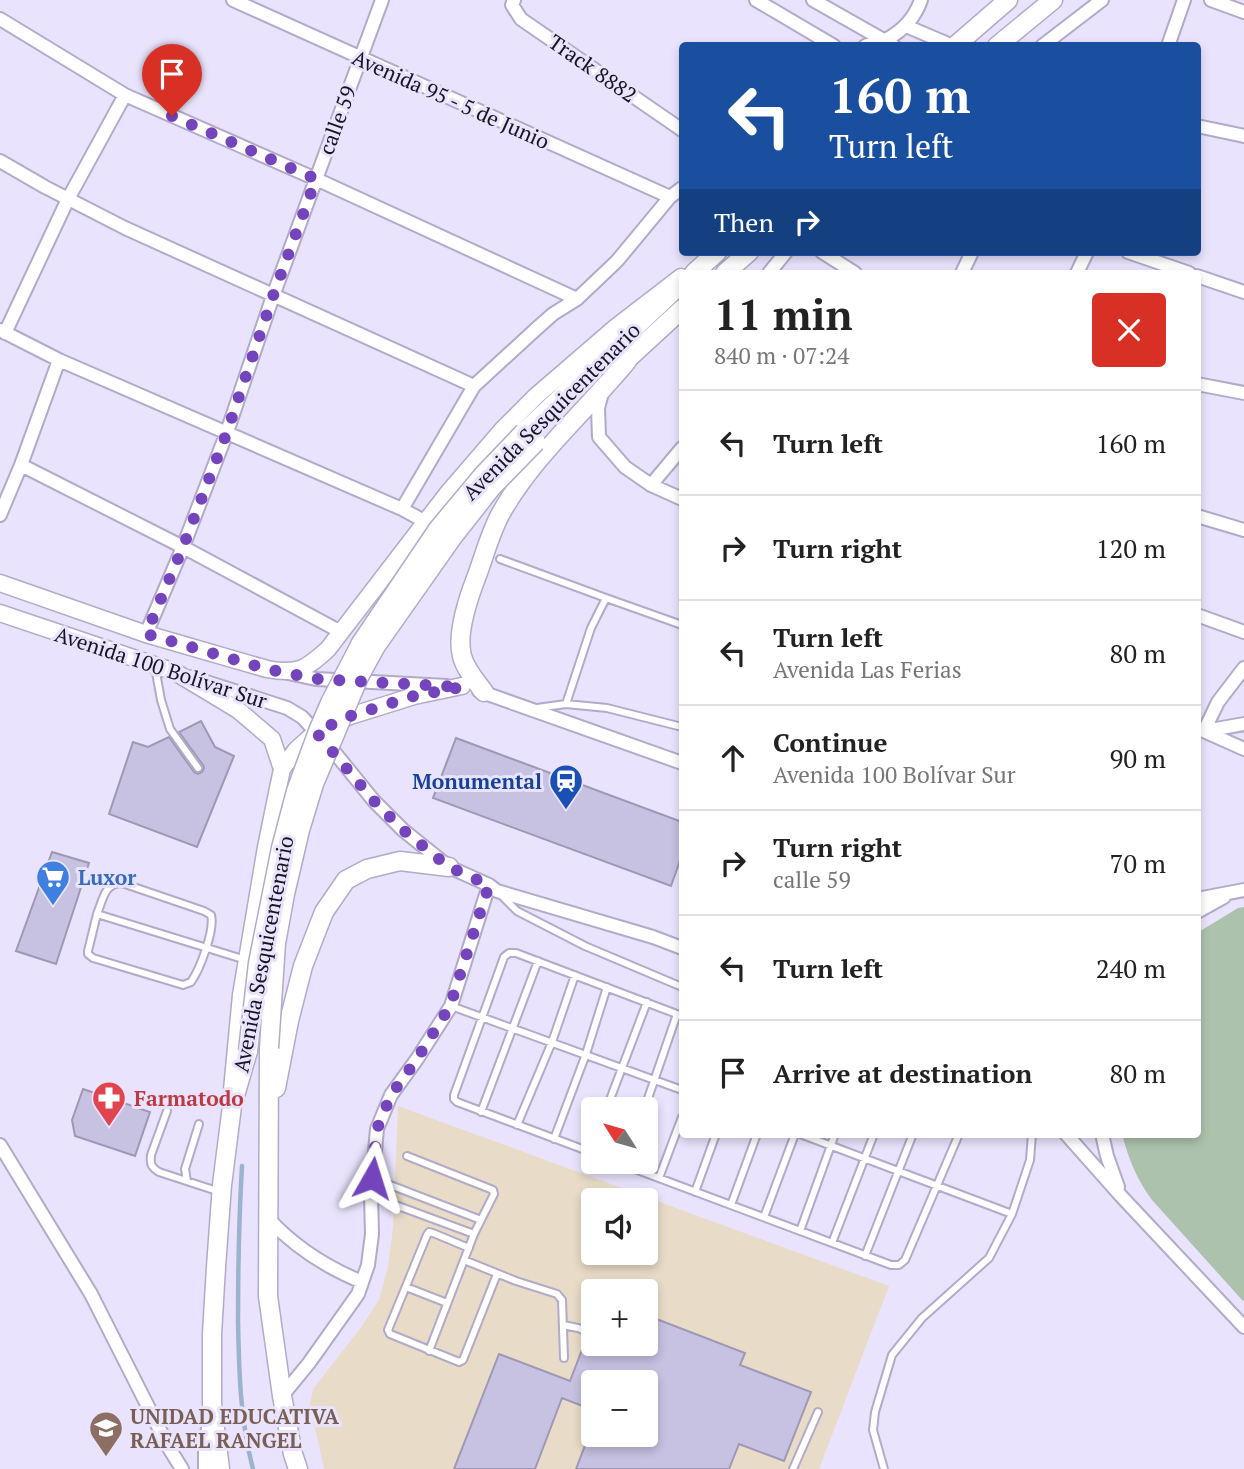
<!DOCTYPE html>
<html lang="en">
<head>
<meta charset="utf-8">
<style>
	:root { --surface:#fff; --page:#f6f6f6; --text:#222; --muted:#767676; --line:#e0e0e0 }
	body { margin:0; font-family:"PT Serif",serif; background:var(--page); color:var(--text); height:100vh; display:flex; flex-direction:column; font-size:26px; white-space:nowrap }
	* { box-sizing:border-box; margin:0 }
	p { font-size:23px; color:var(--muted) }
	.icon { flex:none; width:38px; height:38px; fill:none; stroke:currentColor; stroke-width:2; stroke-linecap:round; stroke-linejoin:round }
	.map { position:relative; flex:1; overflow:hidden }
	.side { position:absolute; left:679px; top:270px; width:522px; height:868px; display:flex; flex-direction:column; background:var(--surface); border-radius:7px; box-shadow:0 4px 10px #0003 }
	.side>* { flex:none }
	.guide { position:absolute; left:679px; top:42px; width:522px; height:214px; border-radius:7px; box-shadow:0 4px 10px #0003; background:#1a4fa0; color:#fff; overflow:hidden }
	.needle { width:46px; rotate:307deg }
	.fabs { position:absolute; left:581px; top:1097px; display:grid; gap:14px }
	.fabs a { display:grid; place-items:center; width:77px; height:77px; border-radius:7px; background:var(--surface); box-shadow:0 4px 10px #0003; font-size:35px }
	.pin { position:absolute; display:grid; place-items:center; width:60px; height:60px; color:#fff; margin:-72px -30px; border-radius:50% 50% 50% 0; rotate:-45deg; box-shadow:0 0 7px #0007 }
	.pin .icon { rotate:45deg }
	.me { position:absolute; width:77px; margin:-38px; rotate:6deg; stroke-linejoin:round; filter:drop-shadow(0 0 5px #0008) }
	.turn { display:flex; align-items:center; gap:24px; height:147px; padding:0 35px; font-size:32px }
	.turn .icon { width:91px; height:91px; stroke-width:2.5 }
	.turn b { display:block; font-size:49px; line-height:60px }
	.then { display:flex; align-items:center; height:66px; padding:0 35px; background:#0003; gap:14px; font-size:26px }
	.round { display:grid; place-items:center; flex:none; width:74px; height:74px; border-radius:7px; background:var(--page) }
	.head { display:flex; align-items:center; justify-content:space-between; height:119px; padding:0 35px }
	h1 { font-size:42px; font-weight:700; line-height:52px }
	ul { padding:0; list-style:none }
	li { display:flex; align-items:center; gap:21px; height:105px; padding:0 35px; border-top:2px solid var(--line) }
	li div { flex:1 }
	li b { display:block; font-size:26px }
	li em { font-style:normal }
	.map>svg:first-child { display:block }
	.medical { fill:#e8dcc8; fill-rule:evenodd }
	.green { fill:#adc2ad }
	.lines { fill:none; stroke-linecap:round; stroke-linejoin:round }
	.stream { stroke:#9bb3cd; stroke-width:4.5 }
	.building { fill:#c7c1e2; stroke:#9e98b6; stroke-width:2 }
	.service-casing { stroke:#b2aac8; stroke-width:10 }
	.minor-casing { stroke:#b2aac8; stroke-width:16 }
	.tertiary-casing { stroke:#b2aac8; stroke-width:19 }
	.secondary-casing { stroke:#b2aac8; stroke-width:21 }
	.service { stroke:#fff; stroke-width:6 }
	.minor { stroke:#fff; stroke-width:12 }
	.tertiary { stroke:#fff; stroke-width:16 }
	.secondary { stroke:#fff; stroke-width:18 }
	.secondary-bridge-casing { stroke:#b2aac8; stroke-width:21; stroke-linecap:butt }
	.secondary-bridge { stroke:#fff; stroke-width:18 }
	.route { stroke:#7444bc; stroke-width:12; stroke-dasharray:0 21.6 }
	.labels { text-anchor:middle; dominant-baseline:central; stroke-width:6; stroke-linejoin:round; paint-order:stroke }
	.street-label { font-size:21px; fill:#17141f; stroke:#eae3fd }
	.transit-label { font-size:21px; font-weight:bold; fill:#164399; stroke:#eae3fd; text-anchor:end }
	.shop-label { font-size:21px; font-weight:bold; fill:#366cbe; stroke:#eae3fd; text-anchor:start }
	.health-label { font-size:21px; font-weight:bold; fill:#be3a42; stroke:#eae3fd; text-anchor:start }
	.education-label { font-size:21px; font-weight:bold; fill:#785e54; stroke:#eae3fd; text-anchor:start }
</style>
</head>
<body>
<div class="map">
<svg width="1244" height="1469" viewBox="0 0 1244 1469">
	<rect width="100%" height="100%" fill="#eae3fd"/>
	<path class="medical" d="M 398,1106 L 889,1286 L 819,1469 L 324,1469 L 310,1405 L 313,1389 L 362,1326 L 379,1300 L 388,1267 L 393,1228 ZM 593,1200 L 646,1200 L 646,1253 L 593,1253 ZM 593,1292 L 646,1292 L 646,1344 L 593,1344 ZM 593,1382 L 646,1382 L 646,1435 L 593,1435 Z"/>
	<path class="green" d="M 1244,907 L 1244,1300 L 1243,1301 L 1152,1200 C 1136,1178 1129,1160 1122,1134 L 1197,1134 L 1197,933 L 1238,908 Z"/>
	<g class="lines">
		<path class="stream" d="M 242,1166 C 239,1217 238,1269 238,1321 C 239,1371 240,1420 253,1469"/>
	</g>
	<path class="building" d="M 201,721 L 215,747 L 234,756 L 197,847 L 109,814 L 133,742 L 148,747 L 169,737 L 194,772 L 198,774 L 202,772 L 204,768 L 203,765 L 179,732 Z
		M 456,738 L 682,822 L 682,855 L 671,886 L 433,798 Z
		M 52,852 L 89,863 L 56,964 L 16,951 Z
		M 83,1089 L 150,1112 L 135,1156 L 75,1136 L 72,1120 Z
		M 646,1315 L 745,1353 L 740,1365 L 811,1392 L 784,1461 L 739,1444 L 729,1469 L 576,1469 L 589,1435 L 646,1435 L 646,1382 L 593,1382 L 593,1410 L 562,1398 L 535,1469 L 454,1469 L 499,1354 L 570,1381 L 585,1342 L 612,1353 L 615,1344 L 646,1344 Z"/>
	<g class="lines">
		<g class="service-casing">
			<path id="service" d="M 500,559 L 606,598
				M 155,667 L 161,700 L 170,729 L 198,768
				M 566,704 L 591,628 L 606,598 L 682,625
				M 537,708 L 566,704 L 607,708 L 682,727
				M 500,894 L 517,911 L 585,946 L 682,987
				M 97,914 L 88,951 L 88,954 L 93,958 L 183,985 L 191,982 C 200,969 215,930 211,915 L 204,911 L 122,883 C 104,883 103,900 97,914 L 246,960
				M 451,1006 L 682,1090
				M 606,1110 L 647,1002
				M 644,1110 L 677,1014
				M 167,1111 L 151,1155 C 150,1164 151,1167 159,1172 L 220,1192
				M 481,1112 L 538,961
				M 517,1125 L 552,1042 L 575,975
				M 800,1134 L 1012,1214
				M 554,1139 L 586,1054 L 607,987
				M 589,1152 L 593,1142
				M 593,1153 L 457,1102 L 454,1099 L 454,1095 L 504,957 L 509,953 L 516,953 L 682,1016
				M 407,1156 L 493,1190 L 494,1194 L 474,1234 L 429,1351
				M 616,1162 L 891,1265 L 899,1265 L 905,1260 L 959,1134
				M 372,1178 L 481,1220
				M 659,1178 L 682,1117
				M 187,1181 L 185,1169 L 199,1124
				M 695,1192 L 716,1134
				M 371,1196 L 474,1234
				M 731,1205 L 757,1134
				M 764,1217 L 795,1134
				M 800,1231 L 835,1134
				M 832,1243 L 874,1134
				M 469,1248 L 433,1233 L 429,1232 L 427,1235 L 388,1330 L 390,1334 L 459,1362 L 463,1360 L 497,1274
				M 865,1256 L 913,1134
				M 464,1260 L 516,1281 L 557,1294 L 562,1300 L 564,1358
				M 406,1287 L 447,1303
				M 563,1325 L 578,1328 L 593,1334
				M 793,1469 L 818,1412
				M 884,1469 L 873,1430 L 875,1412 L 892,1355 L 922,1318 L 989,1258 L 1012,1214 L 1030,1160 L 1032,1134"/>
		</g>
		<g class="minor-casing">
			<path id="minor" d="M 233,0 L 670,197
				M 514,0 L 512,5 L 521,19 L 682,130
				M 756,0 L 834,46
				M 813,0 L 894,46
				M 1211,0 L 1244,12
				M 0,19 L 125,95 L 316,179 L 577,299
				M 906,26 L 953,46
				M 865,46 C 872,43 881,42 887,39 C 904,30 915,17 921,0
				M 1042,46 L 1102,0
				M 1168,46 L 1184,0
				M 1197,126 L 1244,136
				M 0,161 L 45,187 L 125,228 L 474,386
				M 822,252 L 855,273
				M 1128,252 L 1189,273
				M 769,273 L 786,252
				M 962,273 L 972,252
				M 1077,273 L 1087,252
				M 1197,276 L 1244,292
				M 0,330 L 59,360 L 402,509 L 426,522
				M 5,333 L 68,199 L 125,95
				M 1197,384 L 1244,393
				M 602,393 L 598,408 L 599,437 L 625,467 L 651,485 L 682,499
				M 21,465 L 183,547 L 341,632
				M 651,485 L 682,448
				M 402,509 L 474,386 L 535,330 L 553,314 L 577,299 L 617,261 L 670,197 L 682,188
				M 0,515 L 21,465 L 59,360
				M 1197,516 L 1244,530
				M 1197,615 L 1244,632
				M 146,634 L 183,547 L 227,432 L 273,296 L 382,0
				M 288,673 L 316,679 L 447,686
				M 191,677 L 287,708 L 302,717 L 335,753 L 374,801 L 403,830 L 449,867 L 489,885 L 497,891 L 653,937 L 682,948
				M 479,691 L 682,763
				M 1197,728 L 1244,749
				M 1204,731 L 1218,702 L 1244,668
				M 1205,731 L 1244,724
				M 1197,899 L 1244,890
				M 1197,912 L 1224,897
				M 1066,1134 L 1121,1196 L 1244,1327
				M 1102,1134 L 1107,1156 L 1118,1187
				M 0,1145 L 91,1294 L 169,1448 L 182,1469
				M 268,1218 C 295,1248 326,1267 362,1282
				M 282,1396 L 309,1363 L 358,1294 L 368,1265 L 372,1234 L 371,1196 L 377,1129 L 391,1095 L 417,1059 L 451,1006 L 489,885
				M 205,1469 L 205,1449 L 209,1421"/>
		</g>
		<g class="tertiary-casing">
			<path id="tertiary" d="M 0,583 L 146,634 L 267,669 C 298,675 306,669 328,649 L 447,494 L 503,429 L 536,396 L 616,327 L 681,277
				M 0,613 L 175,672 L 238,710 L 272,739 L 282,769 L 266,847 L 241,995 L 232,1090
				M 282,769 L 296,750 L 316,732 L 350,716 L 414,696 L 462,686"/>
		</g>
		<g class="secondary-casing">
			<path id="secondary" d="M 955,46 L 1008,0
				M 997,46 L 1053,0
				M 694,273 L 717,252
				M 725,273 L 749,252
				M 619,367 L 682,309
				M 524,432 L 682,283
				M 484,692 C 476,681 465,669 462,656 C 456,634 468,599 476,578 C 484,557 490,533 501,513 C 533,456 585,412 627,361
				M 269,1048 L 268,1296 L 282,1396 L 293,1454 L 298,1469
				M 276,1088 L 289,1021 L 303,966 L 324,912 L 346,880 L 367,869 L 400,861 L 449,867
				M 220,1469 L 212,1404 L 212,1334 L 216,1267 L 222,1185 L 232,1106 L 248,1051"/>
		</g>
		<use href="#service" class="service"/>
		<use href="#minor" class="minor"/>
		<use href="#tertiary" class="tertiary"/>
		<use href="#secondary" class="secondary"/>
		<g class="secondary-bridge-casing">
			<path id="secondary-bridge" d="M 269,1048 L 276,943 L 285,894 L 300,830 L 314,784 L 359,677 L 376,646 L 452,538 L 492,487 L 536,442
				M 248,1051 L 258,963 L 281,848 L 296,791 L 318,731 L 330,703 L 361,643 L 438,529 L 483,475 L 524,432"/>
		</g>
		<use href="#secondary-bridge" class="secondary-bridge"/>
	</g>
	<g class="lines">
		<path class="route" d="M 172,116 L 316,179 L 273,296 L 227,432 L 183,547 L 146,634 L 267,669 L 316,679 L 462,687 L 414,696 L 350,716 L 316,732 L 374,801 L 403,830 L 449,867 L 489,885 L 450,1006 L 417,1059 L 391,1095 L 377,1129 L 372,1178"/>
	</g>
	<defs>
		<g id="station-pin" transform="scale(1.75)"><path d="M0 17L-7.5 6A9.5 9.5 0 1 1 7.5 6Z" fill="#1a4fb4" stroke="#eae3fd"/><path d="M-3-6H3Q5-6 5-4V2Q5 4 3 4L4.5 6H3L1.5 4h-3L-3 6H-4.5L-3 4Q-5 4-5 2V-4Q-5-6-3-6ZM-3.5-4v3h7v-3ZM-3.5 1v1.5H-2V1ZM2 1v1.5H3.5V1Z" fill="#fff"/></g>
		<g id="supermarket-pin" transform="scale(1.75)"><path d="M0 17L-7.5 6A9.5 9.5 0 1 1 7.5 6Z" fill="#3f7fe0" stroke="#eae3fd"/><path d="M-6-5.5h2.5l.6 2H6L4.5 2H-2.5L-4.4-4H-6ZM-1.5 3.2a1.3 1.3 0 1 0 .1 0ZM3 3.2a1.3 1.3 0 1 0 .1 0Z" fill="#fff"/></g>
		<g id="pharmacy-pin" transform="scale(1.75)"><path d="M0 17L-7.5 6A9.5 9.5 0 1 1 7.5 6Z" fill="#e0444e" stroke="#eae3fd"/><path d="M-2-6h4v4h4v4h-4v4h-4v-4h-4v-4h4Z" fill="#fff"/></g>
		<g id="school-pin" transform="scale(1.75)"><path d="M0 17L-7.5 6A9.5 9.5 0 1 1 7.5 6Z" fill="#8d6e63" stroke="#eae3fd"/><path d="M0-5L7-2L0 1L-7-2ZM-4 1L0 2.5L4 1V4Q0 6-4 4Z" fill="#fff"/></g>
	</defs>
	<g fill-rule="evenodd">
		<use href="#station-pin" x="566" y="781"/>
		<use href="#supermarket-pin" x="53" y="877"/>
		<use href="#pharmacy-pin" x="109" y="1098"/>
		<use href="#school-pin" x="106" y="1428"/>
	</g>
	<g class="labels">
		<g class="street-label">
			<text transform="translate(593 68) rotate(35)">Track 8882</text>
			<text transform="translate(451 99) rotate(24)">Avenida 95 - 5 de Junio</text>
			<text transform="translate(337 120) rotate(-70)">calle 59</text>
			<text transform="translate(551 411) rotate(-45)">Avenida Sesquicentenario</text>
			<text transform="translate(161 667) rotate(18)">Avenida 100 Bolívar Sur</text>
			<text transform="translate(263 954) rotate(-79)">Avenida Sesquicentenario</text>
		</g>
		<g class="transit-label">
			<text x="542" y="781">Monumental</text>
		</g>
		<g class="shop-label">
			<text x="78" y="877">Luxor</text>
		</g>
		<g class="health-label">
			<text x="134" y="1098">Farmatodo</text>
		</g>
		<g class="education-label">
			<text x="130" y="1416">UNIDAD EDUCATIVA<tspan x="130" dy="24">RAFAEL RANGEL</tspan></text>
		</g>
	</g>
</svg>
<div class="fabs">
<a><svg class="needle" viewBox="-14 -14 28 28"><path d="M0-13l5 13h-10z" fill="#e53935"/><path d="M0 13l5-13h-10z" fill="#767676"/></svg></a>
<a><svg class="icon" aria-label="sound" viewBox="0 0 24 24"><path d="M4 9h4l5-4v14l-5-4H4zM17 9q2 3 0 6"/></svg></a>
<a>+</a>
<a>−</a>
</div>
<div class="pin" style="left:172px;top:116px;background:#d93025"><svg class="icon" aria-label="arrive" viewBox="0 0 24 24"><path d="M6 21V4h12l-3 4 3 4H6"/></svg></div>
<svg class="me" style="left:372px;top:1178px" viewBox="-20 -20 40 40"><path d="M0-17L14 15 0 8-14 15z" fill="#7444bc" stroke="#fff" stroke-width="4"/></svg>
<div class="guide">
<div class="turn"><svg class="icon" aria-label="left" viewBox="0 0 24 24"><path d="M17 20v-9H6M10 6l-5 5 5 5"/></svg><div><b>160 m</b>Turn left</div></div>
<div class="then">Then<svg class="icon" aria-label="right" viewBox="0 0 24 24"><path d="M7 20v-9h11M14 6l5 5-5 5"/></svg></div>
</div>
<section class="side">
<div class="head"><div><h1>11 min</h1><p>840 m · 07:24</p></div><a class="round" style="background:#d93025;color:#fff"><svg class="icon" aria-label="close" viewBox="0 0 24 24"><path d="M6 6l12 12M18 6L6 18"/></svg></a></div>
<ul>
<li><svg class="icon" aria-label="left" viewBox="0 0 24 24"><path d="M17 20v-9H6M10 6l-5 5 5 5"/></svg><div><b>Turn left</b></div><em>160 m</em></li>
<li><svg class="icon" aria-label="right" viewBox="0 0 24 24"><path d="M7 20v-9h11M14 6l5 5-5 5"/></svg><div><b>Turn right</b></div><em>120 m</em></li>
<li><svg class="icon" aria-label="left" viewBox="0 0 24 24"><path d="M17 20v-9H6M10 6l-5 5 5 5"/></svg><div><b>Turn left</b><p>Avenida Las Ferias</p></div><em>80 m</em></li>
<li><svg class="icon" aria-label="ahead" viewBox="0 0 24 24"><path d="M12 20V5M6 11l6-6 6 6"/></svg><div><b>Continue</b><p>Avenida 100 Bolívar Sur</p></div><em>90 m</em></li>
<li><svg class="icon" aria-label="right" viewBox="0 0 24 24"><path d="M7 20v-9h11M14 6l5 5-5 5"/></svg><div><b>Turn right</b><p>calle 59</p></div><em>70 m</em></li>
<li><svg class="icon" aria-label="left" viewBox="0 0 24 24"><path d="M17 20v-9H6M10 6l-5 5 5 5"/></svg><div><b>Turn left</b></div><em>240 m</em></li>
<li><svg class="icon" aria-label="arrive" viewBox="0 0 24 24"><path d="M6 21V4h12l-3 4 3 4H6"/></svg><div><b>Arrive at destination</b></div><em>80 m</em></li>
</ul>
</section>
</div>
</body>
</html>
